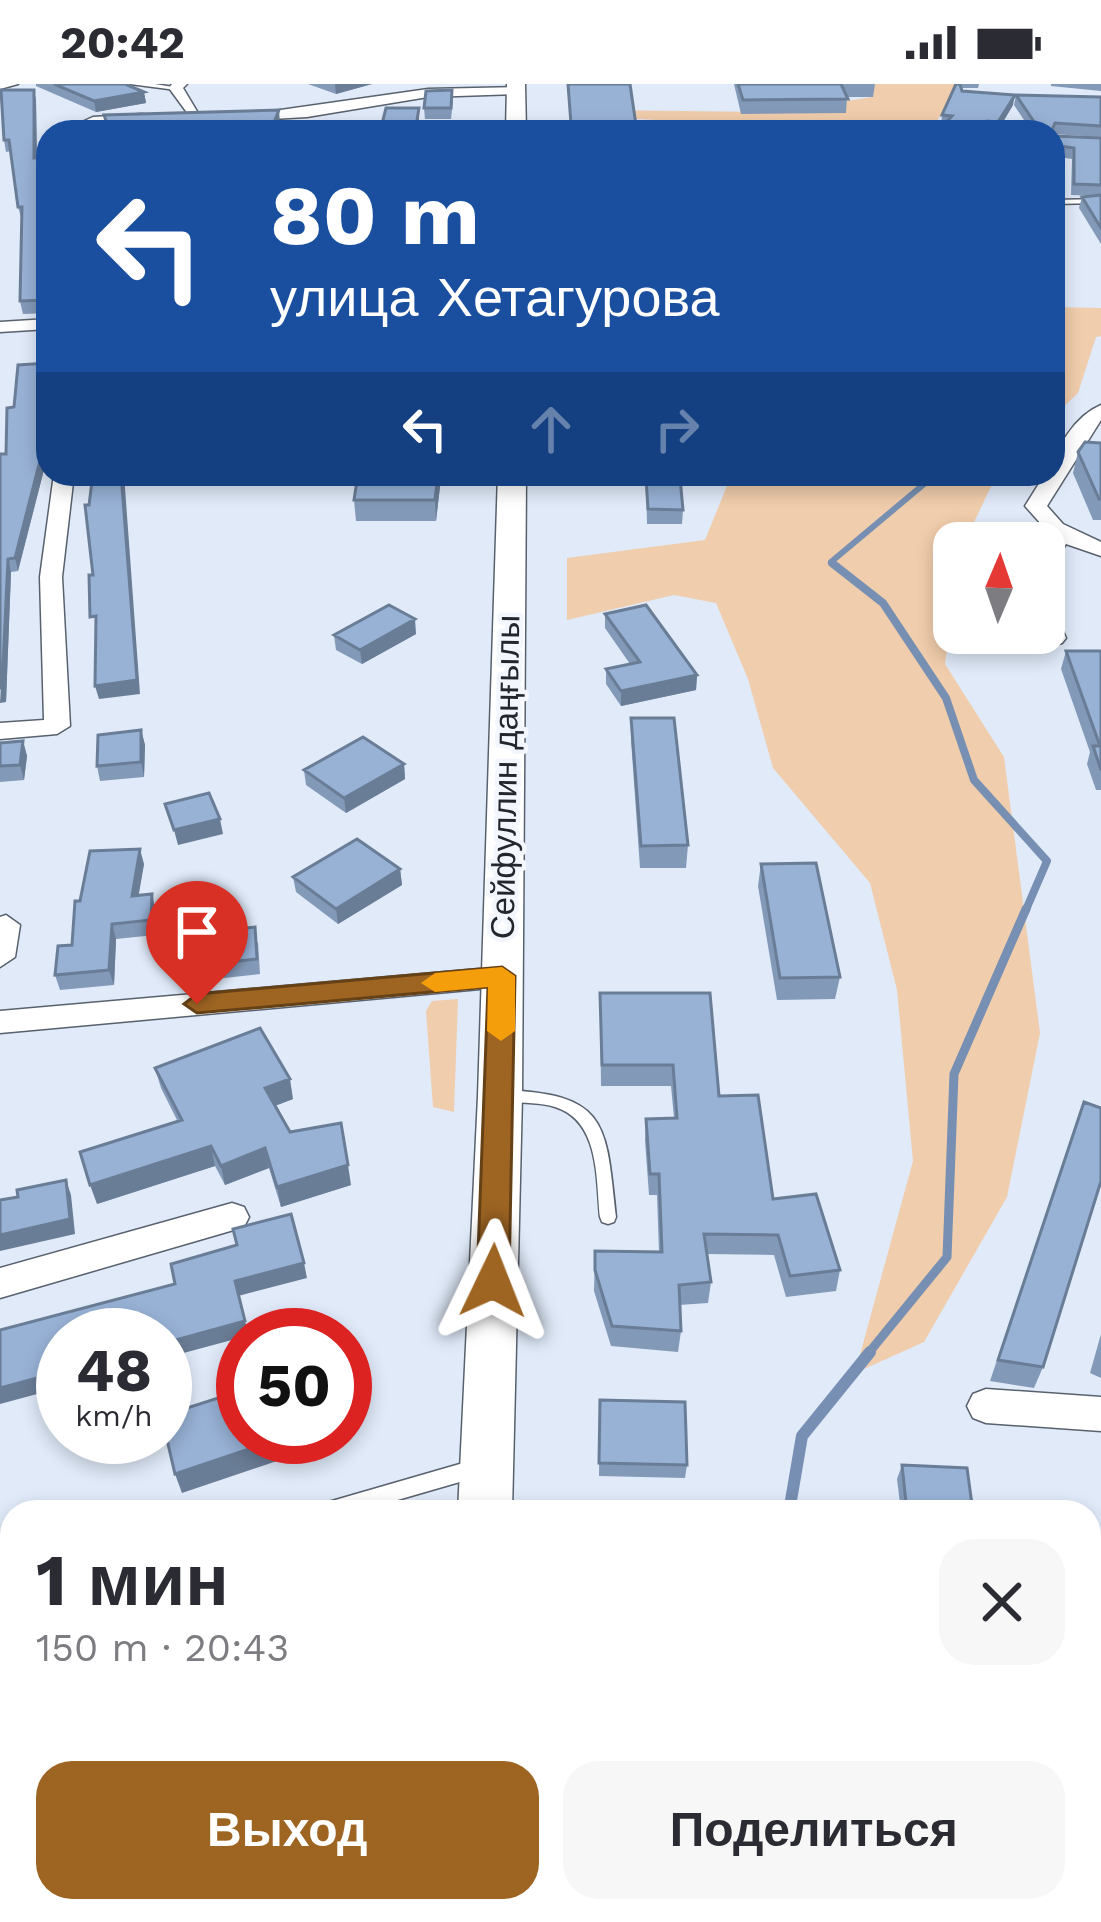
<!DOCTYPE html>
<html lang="ru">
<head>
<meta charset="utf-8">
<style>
	:root { --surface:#fff; --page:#f7f7f7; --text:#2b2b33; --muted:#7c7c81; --accent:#9d6422 }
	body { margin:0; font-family:"Work Sans",sans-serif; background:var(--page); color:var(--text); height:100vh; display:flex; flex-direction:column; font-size:45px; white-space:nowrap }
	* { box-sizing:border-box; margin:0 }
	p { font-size:39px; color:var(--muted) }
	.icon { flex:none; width:66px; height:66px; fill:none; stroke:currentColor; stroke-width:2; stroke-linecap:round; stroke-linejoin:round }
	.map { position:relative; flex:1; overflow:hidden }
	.side { position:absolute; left:0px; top:1416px; width:1101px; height:423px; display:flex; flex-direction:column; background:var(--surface); border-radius:36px 36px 0 0; box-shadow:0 6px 18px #0003 }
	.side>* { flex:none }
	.hud { position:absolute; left:36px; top:36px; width:1029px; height:366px; border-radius:36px; box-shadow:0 6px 18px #0003; background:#1a4fa0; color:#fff; overflow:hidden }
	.needle { width:78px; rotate:2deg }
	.fabs { position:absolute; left:933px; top:438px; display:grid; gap:24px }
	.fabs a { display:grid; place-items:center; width:132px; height:132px; border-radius:24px; background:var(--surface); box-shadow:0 6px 18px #0003; font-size:60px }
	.speed { position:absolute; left:36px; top:1224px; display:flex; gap:24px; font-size:60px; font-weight:700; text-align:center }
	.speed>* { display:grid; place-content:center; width:156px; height:156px; border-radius:50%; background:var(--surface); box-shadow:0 6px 18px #0003; line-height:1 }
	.speed small { font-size:30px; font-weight:400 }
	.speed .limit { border:18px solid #d22; background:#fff; color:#111 }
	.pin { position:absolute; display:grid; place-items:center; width:102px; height:102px; color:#fff; margin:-123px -51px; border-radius:50% 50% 50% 0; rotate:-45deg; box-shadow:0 0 12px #0007 }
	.pin .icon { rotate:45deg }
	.me { position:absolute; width:132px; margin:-66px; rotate:2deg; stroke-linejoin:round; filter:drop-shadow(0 0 9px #0008) }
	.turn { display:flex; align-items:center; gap:42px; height:252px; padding:0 36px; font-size:54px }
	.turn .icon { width:156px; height:156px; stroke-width:2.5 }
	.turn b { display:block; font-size:84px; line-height:102px }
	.lanes { display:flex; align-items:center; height:114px; padding:0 36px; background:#0003; justify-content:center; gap:60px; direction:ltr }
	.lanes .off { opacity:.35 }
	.round { display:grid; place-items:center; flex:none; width:126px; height:126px; border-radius:36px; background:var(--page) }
	.head { display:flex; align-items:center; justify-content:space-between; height:204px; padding:0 36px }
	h1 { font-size:72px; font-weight:700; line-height:90px }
	.cta { display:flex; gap:24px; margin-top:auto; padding:24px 36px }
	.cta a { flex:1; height:138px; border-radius:36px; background:var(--accent); color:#fff; font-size:48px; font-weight:700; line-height:138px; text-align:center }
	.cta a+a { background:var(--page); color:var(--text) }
	.status { display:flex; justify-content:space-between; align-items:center; height:84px; padding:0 60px; background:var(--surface); direction:ltr }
	.status svg { height:33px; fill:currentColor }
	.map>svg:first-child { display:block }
	.green { fill:#f0cdac }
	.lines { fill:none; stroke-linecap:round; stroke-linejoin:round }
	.stream-far3 { stroke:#778fb2; stroke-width:6 }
	.stream-far2 { stroke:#778fb2; stroke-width:8 }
	.stream-far1 { stroke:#778fb2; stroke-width:9 }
	.stream { stroke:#778fb2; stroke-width:12 }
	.lane-casing { stroke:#58616d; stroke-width:3 }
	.street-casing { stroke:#58616d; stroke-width:3 }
	.secondary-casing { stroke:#58616d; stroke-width:3 }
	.lane { fill:#fff; fill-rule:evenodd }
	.street { fill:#fff; fill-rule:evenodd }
	.secondary { fill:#fff; fill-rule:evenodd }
	.wall { fill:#8399b8 }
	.shaded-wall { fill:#6a7d96 }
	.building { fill:#98b2d6; stroke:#6a7d96; stroke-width:3 }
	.route { fill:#9d6422; stroke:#664116; stroke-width:3 }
	.slow { fill:#f59e0b }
	.labels { text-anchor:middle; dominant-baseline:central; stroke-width:9; stroke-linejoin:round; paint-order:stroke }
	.street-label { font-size:33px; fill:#23272d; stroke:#f3f7fd }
</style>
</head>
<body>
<div class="status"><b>20:42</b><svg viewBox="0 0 49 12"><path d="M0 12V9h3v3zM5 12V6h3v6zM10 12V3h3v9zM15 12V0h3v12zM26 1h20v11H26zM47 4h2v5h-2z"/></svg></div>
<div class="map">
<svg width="1101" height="1838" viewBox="0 0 1101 1838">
	<rect width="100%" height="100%" fill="#e0eaf9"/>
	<path class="green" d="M 859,0 L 955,0 L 954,12 L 929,48 L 689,42 L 688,48 L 655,48 L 656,36 L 590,32 L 595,26 L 845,29 L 841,18 L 872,13 Z
		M 1053,223 L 1101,224 L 1101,252 L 1096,253 L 1078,309 L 1053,333 Z
		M 746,390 L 997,390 L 964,459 L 954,459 L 954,514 L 945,580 L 1004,673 L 1040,949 L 1007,1113 L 924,1258 L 855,1289 L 913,1077 L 897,906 L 870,799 L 773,684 L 748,595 L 716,519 L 674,511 L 567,536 L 567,474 L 705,456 L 727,402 Z
		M 458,915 L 454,1028 L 433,1023 L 426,927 L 432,917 Z"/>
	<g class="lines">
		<path class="stream-far3" d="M 836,482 L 831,478 L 936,390"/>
		<path class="stream-far2" d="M 832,479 L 883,519 L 946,614 L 974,696 L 1047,777 L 1025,828"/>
		<path class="stream-far1" d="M 867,1271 L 947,1173 L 954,990 L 1026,825"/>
		<path class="stream" d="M 789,1428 L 802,1352 L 870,1268"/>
		<g class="lane-casing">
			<path id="lane" d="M 130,0 L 155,0 L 179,4 L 176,6 Z
				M 1101,115 L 1101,119 L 1053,120 L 1053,116 Z
				M 503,1006 C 608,1010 606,1039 616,1133 L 614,1138 L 608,1140 L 602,1138 L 600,1133 C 596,1095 600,1037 555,1023 C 537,1017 516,1020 497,1016 L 495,1012 L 497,1008 Z
				M 477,1375 L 484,1378 L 487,1384 L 484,1390 L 477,1393 L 356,1428 L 315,1428 L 318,1421 L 325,1419 Z"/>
		</g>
		<g class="street-casing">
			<path id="street" d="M 0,0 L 18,0 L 0,5 Z
				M 172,0 L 187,0 L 183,4 L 201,34 L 191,34 L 169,4 Z
				M 516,3 L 521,10 L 428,13 L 307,33 L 238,37 L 231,33 L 428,5 Z
				M 143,30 L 148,37 L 60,48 L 93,33 Z
				M 48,235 L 48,245 L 0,248 L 0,238 Z
				M 1101,321 L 1101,336 L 1047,422 L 1063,440 L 1101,458 L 1101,472 L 1066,460 L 1052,482 L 1044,484 L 1044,461 L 1051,451 L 1025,422 L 1045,390 L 1053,390 C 1053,364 1077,331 1101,321 Z
				M 54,390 L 74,390 L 62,493 L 70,642 L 57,650 L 0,655 L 0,639 L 44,636 L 40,493 Z
				M 1044,522 L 1055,529 L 1066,554 L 1062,559 L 1054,561 L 1042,554 Z
				M 6,831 L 20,841 L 15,873 L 0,883 L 0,833 Z
				M 502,883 L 517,893 L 502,903 L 0,949 L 0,927 Z
				M 232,1119 L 244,1123 L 249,1133 L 244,1143 L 0,1214 L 0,1184 Z
				M 986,1305 L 1101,1313 L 1101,1347 L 986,1339 L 973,1334 L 967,1322 L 973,1310 Z
				M 870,1827 L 916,1827 L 919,1838 L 873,1838 Z"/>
		</g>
		<g class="secondary-casing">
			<path id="secondary" d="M 507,0 L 525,0 L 526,48 L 506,48 Z
				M 498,390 L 526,390 L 522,1012 L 512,1428 L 458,1428 L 478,1012 Z
				M 440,1827 L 504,1827 L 505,1838 L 439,1838 Z"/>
		</g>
		<use href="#lane" class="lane"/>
		<use href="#street" class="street"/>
		<use href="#secondary" class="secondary"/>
	</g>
	<path class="wall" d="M 36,0 L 125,0 L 144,8 L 146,19 L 96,28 L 36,2 Z
		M 308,0 L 372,0 L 336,10 Z
		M 567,0 L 630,0 L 637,48 L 571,48 Z
		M 734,0 L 875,0 L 873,13 L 847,13 L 846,29 L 741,30 Z
		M 955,0 L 979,0 L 978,4 L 961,4 L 962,7 L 1013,21 L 997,48 L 941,48 L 943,42 L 941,42 L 942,31 Z
		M 1051,0 L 1101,0 L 1101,7 L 1051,2 Z
		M 34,6 L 36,17 L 37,74 L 48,97 L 48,229 L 23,230 L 20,217 L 22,136 L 18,123 L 11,67 L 6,68 L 4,56 Z
		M 1016,11 L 1101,13 L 1101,53 L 1053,50 L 1055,52 L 1101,54 L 1101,160 L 1079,124 L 1082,113 L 1097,112 L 1071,111 L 1072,75 L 1053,72 L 1053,48 L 1032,48 L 1014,21 Z
		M 453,17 L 451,35 L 425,35 L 424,24 Z
		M 1101,359 L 1101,436 L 1093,436 L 1073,389 L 1078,368 Z
		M 0,370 L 48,370 L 18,487 L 11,488 L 6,618 Z
		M 259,390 L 438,390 L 441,394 L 436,437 L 356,437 L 354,416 L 358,392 L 260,397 Z
		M 646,394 L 683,426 L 682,440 L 647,440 Z
		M 605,530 L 697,591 L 696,606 L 621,622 L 606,600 L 606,585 L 630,580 L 605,544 Z
		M 416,550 L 362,580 L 336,566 L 334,551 Z
		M 1066,567 L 1101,567 L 1101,706 L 1096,706 L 1087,680 L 1090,668 L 1061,585 Z
		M 631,634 L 688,761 L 686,784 L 640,784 L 631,656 Z
		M 141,646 L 145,661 L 144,693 L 100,697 L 97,682 Z
		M 23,657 L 27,672 L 24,696 L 0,698 L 0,659 Z
		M 404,680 L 405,695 L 346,729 L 306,701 L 304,686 Z
		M 144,780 L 138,811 L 152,810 L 155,825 L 155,851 L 116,855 L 114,901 L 60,906 L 55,891 L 72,861 L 80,817 Z
		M 761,780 L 840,893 L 835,915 L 777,916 L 758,802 Z
		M 400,785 L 402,801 L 338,840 L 296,808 L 293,793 Z
		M 258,858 L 260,890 L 207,896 L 204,881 Z
		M 600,909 L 719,1012 L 773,1115 L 840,1186 L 836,1207 L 786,1213 L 774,1171 L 707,1170 L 711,1198 L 708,1219 L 679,1221 L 681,1247 L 678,1268 L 611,1262 L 594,1207 L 595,1167 L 659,1168 L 657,1111 L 649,1111 L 645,1056 L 646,1035 L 674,1034 L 671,1002 L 601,1002 Z
		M 155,984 L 293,1015 L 275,1022 L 290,1048 L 351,1101 L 281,1123 L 269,1084 L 225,1101 L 215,1082 L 97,1120 L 178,1038 L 161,1004 Z
		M 1076,1040 L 1043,1283 L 1034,1304 L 990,1297 Z
		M 1101,1250 L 1101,1294 L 1090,1289 Z
		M 600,1316 L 687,1381 L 685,1394 L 599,1392 Z
		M 902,1381 L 973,1428 L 901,1428 L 897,1395 Z
		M 941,1827 L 1026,1827 L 1028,1838 L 942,1838 Z"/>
	<path class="shaded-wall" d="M 335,0 L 372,0 L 336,10 Z
		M 34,6 L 36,17 L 37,85 L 34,74 Z
		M 144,8 L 146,19 L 96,28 L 94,17 Z
		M 1015,11 L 1013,21 L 997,48 L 998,38 Z
		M 419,24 L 419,48 L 415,48 Z
		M 279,26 L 280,40 L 277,48 L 270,48 Z
		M 48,325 L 48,370 L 18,487 L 15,474 Z
		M 121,390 L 124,390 L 140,610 L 99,615 L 95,602 Z
		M 438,390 L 441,390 L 441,394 L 436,437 L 435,416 Z
		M 8,475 L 11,488 L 6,618 L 0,619 Z
		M 415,535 L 416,550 L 362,580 L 360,566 Z
		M 697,591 L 696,606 L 621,622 L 621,607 Z
		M 141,646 L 145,661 L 144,693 L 141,678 Z
		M 23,657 L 27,672 L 24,696 L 20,681 Z
		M 404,680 L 405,695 L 346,729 L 344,714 Z
		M 220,735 L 223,750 L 178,761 L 174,746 Z
		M 140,765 L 144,780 L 136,827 L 132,812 Z
		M 400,785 L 402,801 L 338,840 L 336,825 Z
		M 152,810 L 155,825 L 155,851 L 151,836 Z
		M 112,840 L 116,855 L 114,901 L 109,886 Z
		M 290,995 L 293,1015 L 269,1024 L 265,1004 Z
		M 211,1062 L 215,1082 L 97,1120 L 90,1101 Z
		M 265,1064 L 269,1084 L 225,1101 L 221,1082 Z
		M 348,1081 L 351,1101 L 281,1123 L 277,1103 Z
		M 66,1096 L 71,1111 L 75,1150 L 0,1167 L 0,1151 Z
		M 304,1179 L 307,1194 L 238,1212 L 235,1197 Z
		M 245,1237 L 249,1251 L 243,1251 L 243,1253 L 165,1274 L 165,1259 Z
		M 63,1287 L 63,1303 L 0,1320 L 0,1304 Z
		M 284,1353 L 325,1353 L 327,1360 L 182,1409 L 175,1390 Z
		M 12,1817 L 12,1827 L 20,1827 L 5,1838 L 0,1838 L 0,1826 Z
		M 264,1827 L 272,1827 L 271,1838 L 263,1838 Z"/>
	<path class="building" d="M 54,0 L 125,0 L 144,8 L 94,17 Z
		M 568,0 L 630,0 L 637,48 L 604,48 L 596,40 L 571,40 Z
		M 738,0 L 841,0 L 848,15 L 743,16 Z
		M 956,0 L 960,0 L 962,7 L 1015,11 L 998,38 L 987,37 L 978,48 L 941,44 L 952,32 L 942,31 Z
		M 1,6 L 34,6 L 34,74 L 41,73 L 47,94 L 45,120 L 48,121 L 48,216 L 20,217 L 22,123 L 18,123 L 9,56 L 4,56 Z
		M 452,6 L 451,24 L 424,24 L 426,7 Z
		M 1016,11 L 1101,13 L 1101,42 L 1055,39 L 1051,48 L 1041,48 Z
		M 386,24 L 419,24 L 415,48 L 380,48 Z
		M 279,26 L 270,48 L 110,48 L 104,31 Z
		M 1053,50 L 1055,52 L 1101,54 L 1101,101 L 1074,100 L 1074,64 L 1053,61 Z
		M 1101,111 L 1101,144 L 1082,113 Z
		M 48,279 L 48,325 L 45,357 L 15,474 L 8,475 L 2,604 L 0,604 L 0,370 L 6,370 L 7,324 L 14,323 L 18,281 Z
		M 1085,358 L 1101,359 L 1101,415 L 1099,415 L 1078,368 Z
		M 93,390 L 121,390 L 137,596 L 95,602 L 96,532 L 90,533 L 89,491 L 93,491 L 85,421 L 89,421 Z
		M 358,390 L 438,390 L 435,416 L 354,416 Z
		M 646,394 L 680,394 L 683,426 L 648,425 Z
		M 389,521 L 415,535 L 360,566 L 334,551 Z
		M 646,521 L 697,591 L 621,607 L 606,585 L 640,578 L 605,530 Z
		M 1066,567 L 1101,567 L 1101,686 L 1093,662 L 1100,662 Z
		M 631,634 L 674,634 L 688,761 L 641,762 Z
		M 141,646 L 141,678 L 97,682 L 98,651 Z
		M 363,653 L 404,680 L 344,714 L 304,686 Z
		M 23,657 L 20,681 L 0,682 L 0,659 Z
		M 209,709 L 220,735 L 174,746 L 165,720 Z
		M 357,755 L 400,785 L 336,825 L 293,793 Z
		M 140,765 L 132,812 L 152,810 L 151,836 L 112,840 L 109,886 L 55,891 L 58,862 L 72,861 L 75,817 L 80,817 L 90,767 Z
		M 816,779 L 840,893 L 780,894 L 761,780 Z
		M 255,843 L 257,875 L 204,881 L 204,848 Z
		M 600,909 L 710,909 L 719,1012 L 758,1011 L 773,1115 L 816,1110 L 840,1186 L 790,1192 L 778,1151 L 704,1150 L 711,1198 L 679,1201 L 681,1247 L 612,1242 L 595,1186 L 595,1167 L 662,1168 L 659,1090 L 650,1090 L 646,1035 L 677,1034 L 673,981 L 602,981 Z
		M 260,944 L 290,995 L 265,1004 L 290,1048 L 341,1039 L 348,1081 L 277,1103 L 265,1064 L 221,1082 L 211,1062 L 90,1101 L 80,1068 L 182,1036 L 155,984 Z
		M 1084,1018 L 1101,1024 L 1101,1097 L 1043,1283 L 998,1276 Z
		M 66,1096 L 70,1135 L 0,1151 L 0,1116 L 18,1113 L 17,1106 Z
		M 291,1130 L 304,1179 L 235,1197 L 245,1237 L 165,1259 L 165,1251 L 63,1251 L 63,1287 L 0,1304 L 0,1246 L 175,1200 L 171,1180 L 237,1161 L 233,1145 Z
		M 243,1306 L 243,1353 L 284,1353 L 175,1390 L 165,1347 L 165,1331 Z
		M 600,1316 L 685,1318 L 687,1381 L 599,1379 Z
		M 902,1381 L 967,1384 L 973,1428 L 907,1428 Z
		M 8,1752 L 12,1759 L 12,1817 L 0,1826 L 0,1758 Z
		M 164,1827 L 264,1827 L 263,1838 L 163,1838 Z
		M 948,1827 L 1026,1827 L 1028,1838 L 950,1838 Z"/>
	<path class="route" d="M 502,883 L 515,892 L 509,1197 L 504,1206 L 493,1210 L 482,1206 L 477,1197 L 488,903 L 197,929 L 184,920 L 197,910 Z"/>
	<path class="slow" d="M 502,883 L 515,892 L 515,947 L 501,957 L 487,947 L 488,903 L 435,908 L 421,899 L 435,889 Z"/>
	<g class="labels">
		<g class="street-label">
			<text transform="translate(505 693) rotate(-89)">Сейфуллин даңғылы</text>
		</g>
	</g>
</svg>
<div class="fabs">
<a><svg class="needle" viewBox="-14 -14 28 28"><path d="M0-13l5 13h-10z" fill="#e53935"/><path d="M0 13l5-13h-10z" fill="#7c7c81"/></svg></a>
</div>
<div class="speed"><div>48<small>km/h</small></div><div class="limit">50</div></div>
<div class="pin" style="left:197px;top:920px;background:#d93025"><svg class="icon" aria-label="arrive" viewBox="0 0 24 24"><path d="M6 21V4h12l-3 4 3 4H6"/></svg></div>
<svg class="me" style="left:493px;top:1197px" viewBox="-20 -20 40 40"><path d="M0-17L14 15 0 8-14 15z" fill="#9d6422" stroke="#fff" stroke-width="4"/></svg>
<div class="hud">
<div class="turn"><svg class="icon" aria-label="left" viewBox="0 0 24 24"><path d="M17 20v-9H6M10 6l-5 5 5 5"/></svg><div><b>80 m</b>улица Хетагурова</div></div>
<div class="lanes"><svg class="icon" aria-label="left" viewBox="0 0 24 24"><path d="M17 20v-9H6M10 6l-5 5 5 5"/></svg><svg class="icon off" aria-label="ahead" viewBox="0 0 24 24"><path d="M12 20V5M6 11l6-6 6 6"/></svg><svg class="icon off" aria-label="right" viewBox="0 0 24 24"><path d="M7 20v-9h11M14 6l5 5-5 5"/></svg></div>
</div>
<section class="side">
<div class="head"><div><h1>1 мин</h1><p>150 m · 20:43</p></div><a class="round"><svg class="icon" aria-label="close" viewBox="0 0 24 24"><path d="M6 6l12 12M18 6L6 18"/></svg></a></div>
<div class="cta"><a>Выход</a><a>Поделиться</a></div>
</section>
</div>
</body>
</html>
